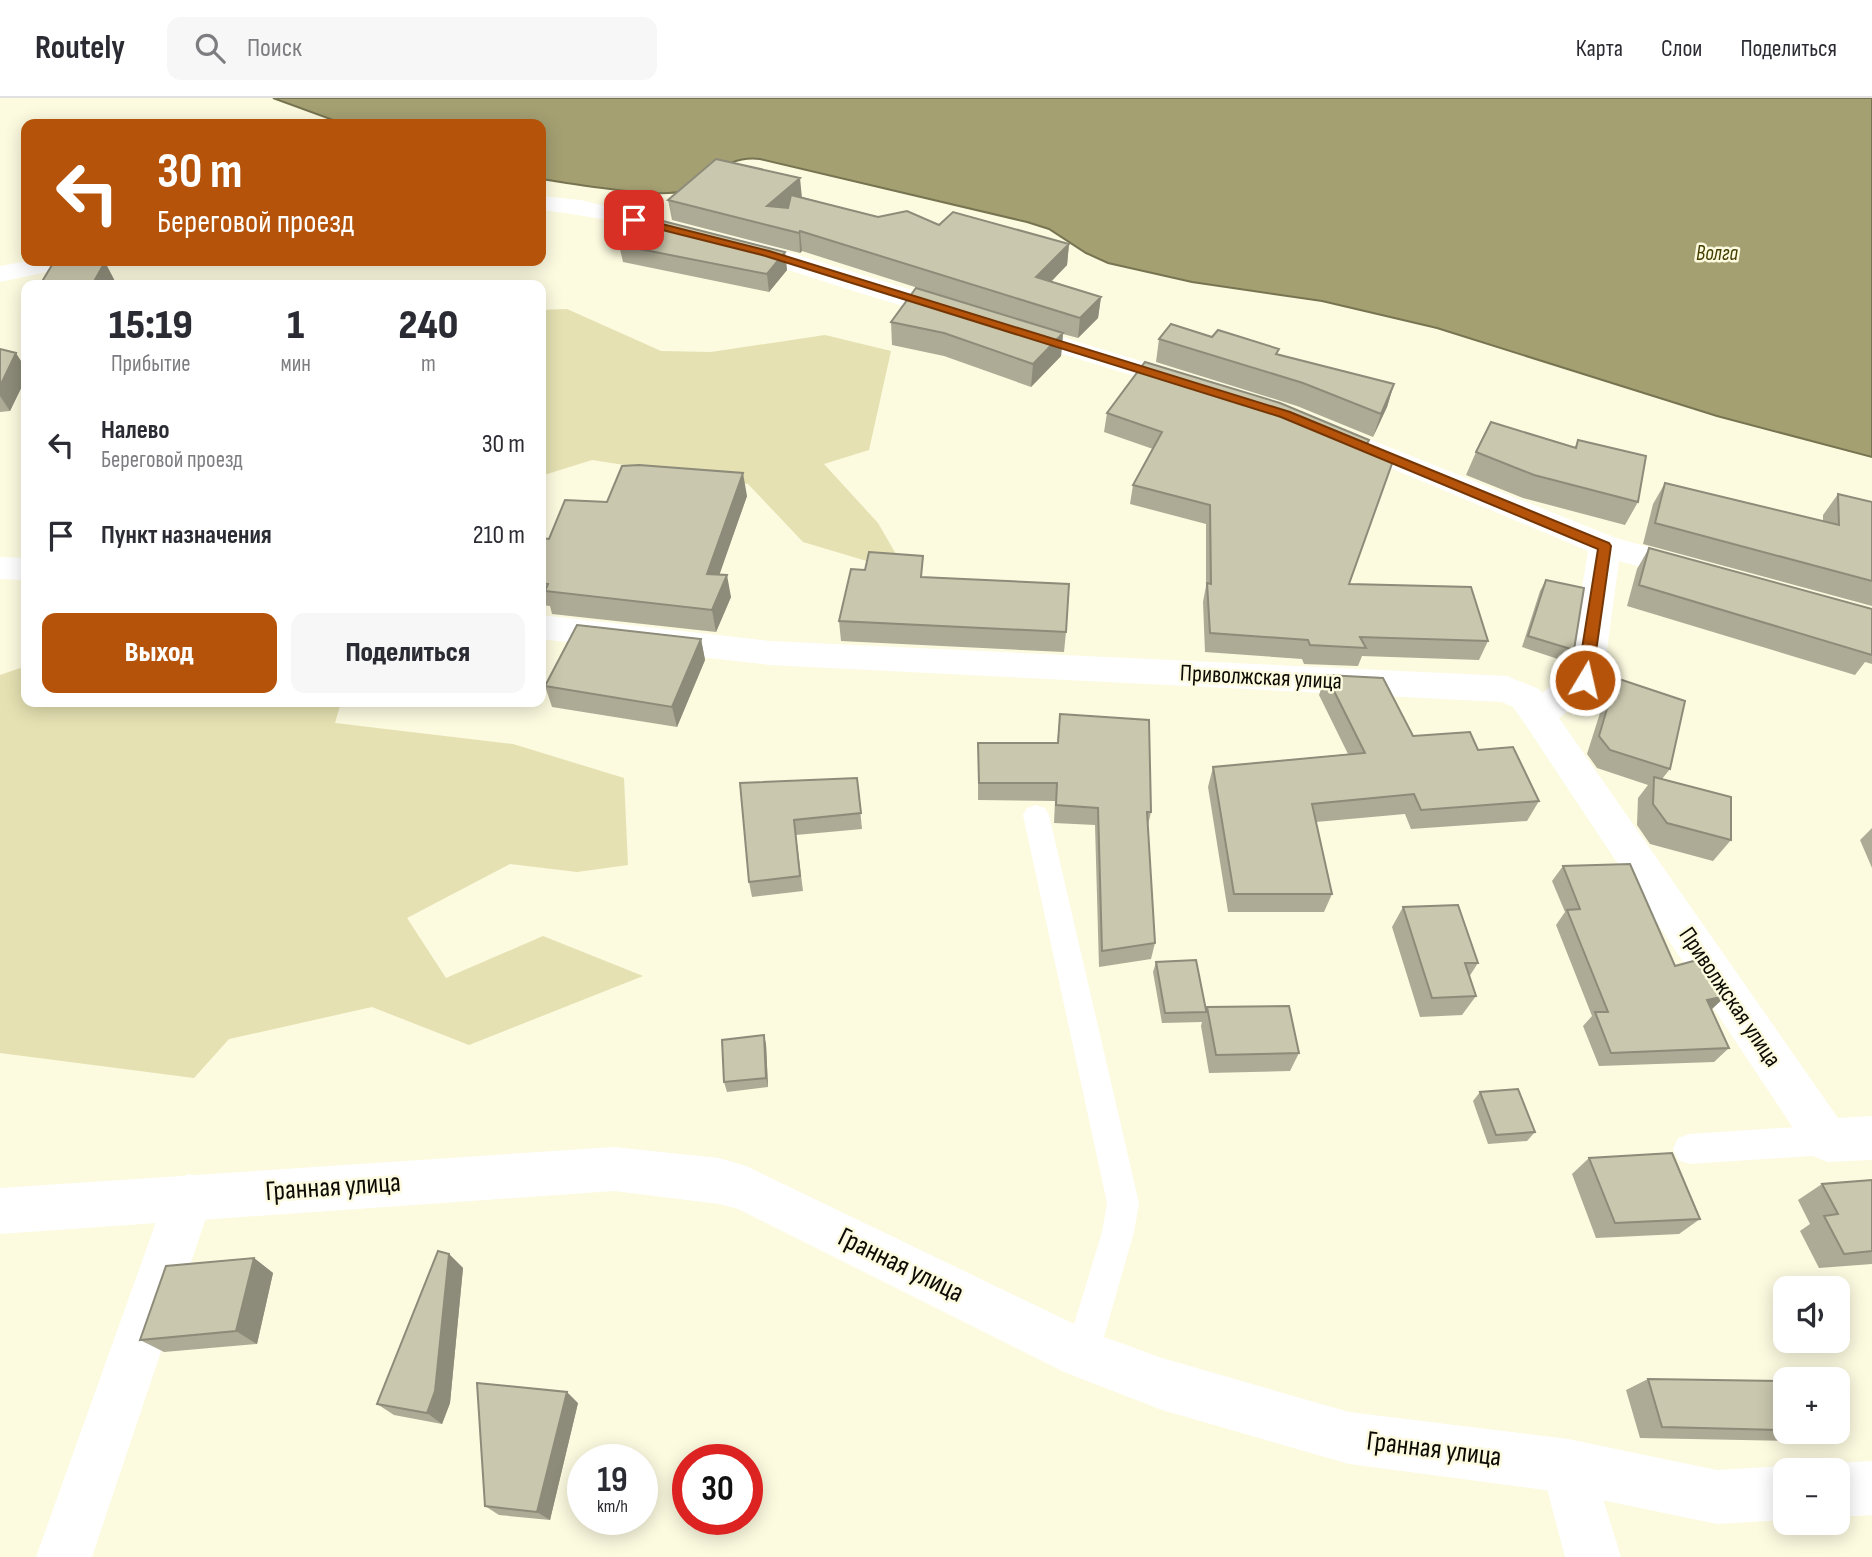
<!DOCTYPE html>
<html lang="ru">
<head>
<meta charset="utf-8">
<style>
	:root { --surface:#fff; --page:#f7f7f7; --text:#2b2b33; --muted:#7c7c81; --line:#e1e1e2; --accent:#b45309 }
	body { margin:0; font-family:"Sofia Sans Condensed",sans-serif; background:var(--page); color:var(--text); height:100vh; display:flex; flex-direction:column; font-size:26px; white-space:nowrap }
	* { box-sizing:border-box; margin:0 }
	p { font-size:23px; color:var(--muted) }
	.icon { flex:none; width:38px; height:38px; fill:none; stroke:currentColor; stroke-width:2; stroke-linecap:round; stroke-linejoin:round }
	.map { position:relative; flex:1; overflow:hidden }
	.panel { position:absolute; left:21px; top:182px; width:525px; height:427px; display:flex; flex-direction:column; background:var(--surface); border-radius:14px; box-shadow:0 4px 18px #0003 }
	.panel>* { flex:none }
	.guide { position:absolute; left:21px; top:21px; width:525px; height:147px; border-radius:14px; box-shadow:0 4px 18px #0003; background:#b45309; color:#fff; overflow:hidden }
	.tools { position:absolute; left:1773px; top:1178px; display:grid; gap:14px }
	.tools a { display:grid; place-items:center; width:77px; height:77px; border-radius:14px; background:var(--surface); box-shadow:0 4px 18px #0003; font-size:35px }
	.speed { position:absolute; left:567px; top:1346px; display:flex; gap:14px; font-size:35px; font-weight:700; text-align:center }
	.speed>* { display:grid; place-content:center; width:91px; height:91px; border-radius:50%; background:var(--surface); box-shadow:0 4px 18px #0003; line-height:1 }
	.speed small { font-size:18px; font-weight:400 }
	.speed .limit { border:10px solid #d22; background:#fff; color:#111 }
	.pin { position:absolute; display:grid; place-items:center; width:60px; height:60px; color:#fff; margin:-30px; border-radius:14px; box-shadow:0 4px 10px #0006 }
	.me { position:absolute; width:77px; margin:-38px; rotate:9deg; stroke-linejoin:round; filter:drop-shadow(0 0 5px #0008) }
	.turn { display:flex; align-items:center; gap:24px; height:147px; padding:0 21px; font-size:32px }
	.turn .icon { width:91px; height:91px; stroke-width:2.5 }
	.turn b { display:block; font-size:49px; line-height:60px }
	.eta { display:flex; justify-content:space-evenly; align-items:center; height:119px; text-align:center }
	.eta b { font-size:42px; font-weight:800; line-height:49px }
	.button { display:flex; gap:14px; margin-top:auto; padding:14px 21px }
	.button a { flex:1; height:80px; border-radius:14px; background:var(--accent); color:#fff; font-size:28px; font-weight:800; line-height:80px; text-align:center }
	.button a+a { background:var(--page); color:var(--text) }
	ul { padding:0; list-style:none }
	li { display:flex; align-items:center; gap:21px; height:91px; padding:0 21px }
	li div { flex:1 }
	li b { display:block; font-size:26px }
	li em { font-style:normal }
	header { display:flex; align-items:center; gap:42px; box-sizing:border-box; height:98px; padding:0 35px; background:var(--surface); border-bottom:2px solid var(--line) }
	header strong { font-size:33px }
	nav { display:flex; gap:38px; margin-inline-start:auto; font-size:24px }
	.search { width:490px; height:63px; background:var(--page); display:flex; align-items:center; gap:18px; box-sizing:border-box; padding:0 24px; border-radius:14px; color:var(--muted); font-size:26px }
	.map>svg:first-child { display:block }
	.green { fill:#e5e1b2 }
	.water { fill:#a5a072; stroke:#777451; stroke-width:2 }
	.lines { fill:none; stroke-linecap:round; stroke-linejoin:round }
	.lane { fill:#fff; fill-rule:evenodd }
	.street { fill:#fff; fill-rule:evenodd }
	.secondary { fill:#fff; fill-rule:evenodd }
	.wall { fill:#adab95 }
	.shaded-wall { fill:#8d8b79 }
	.building { fill:#c9c7ad; stroke:#8d8b79; stroke-width:2 }
	.route { fill:#b45309; stroke:#753606; stroke-width:2 }
	.labels { text-anchor:middle; dominant-baseline:central; stroke-width:5; stroke-linejoin:round; paint-order:stroke }
	.far-water-label { font-size:21px; font-style:italic; fill:#433d00; stroke:#fcfadf }
	.street-label { font-size:24px; fill:#0d0c04; stroke:#fcfadf }
	.near-street-label { font-size:28px; fill:#0d0c04; stroke:#fcfadf }
</style>
</head>
<body>
<header>
<strong>Routely</strong>
<div class="search"><svg class="icon" aria-label="search" viewBox="0 0 24 24"><circle cx="10" cy="10" r="6"/><path d="M15 15l6 6"/></svg>Поиск</div>
<nav><a>Карта</a><a>Слои</a><a>Поделиться</a></nav>
</header>
<div class="map">
<svg width="1872" height="1459" viewBox="0 0 1872 1459">
	<rect width="100%" height="100%" fill="#fcfadf"/>
	<path class="green" d="M 567,211 L 661,253 L 711,254 L 825,237 L 891,253 L 869,352 L 824,366 L 878,425 L 907,475 L 803,444 L 748,386 L 592,362 L 541,378 L 541,212 Z
		M 26,568 L 26,604 L 341,604 L 335,625 L 513,646 L 624,680 L 628,767 L 577,774 L 510,766 L 407,820 L 446,880 L 543,838 L 643,878 L 469,947 L 372,909 L 229,941 L 194,980 L 0,955 L 0,577 Z"/>
	<path class="water" d="M 273,0 L 1872,0 L 1872,359 L 1717,318 L 1437,230 L 1322,203 L 1192,184 L 1108,165 L 1086,155 L 1049,131 L 1027,124 L 760,61 C 724,57 712,82 682,93 C 659,101 568,85 541,81 L 541,26 L 344,26 Z"/>
	<g class="lines">
		<path class="lane" d="M 1036,707 L 1045,710 L 1049,717 L 1139,1105 L 1134,1134 L 1099,1256 L 1094,1268 L 1082,1273 L 1070,1268 L 1065,1256 L 1102,1134 L 1107,1105 L 1023,717 L 1027,710 Z
			M 1827,1027 L 1838,1032 L 1843,1042 L 1838,1052 L 1827,1057 L 1689,1066 L 1678,1062 L 1673,1051 L 1678,1040 L 1689,1036 Z"/>
		<path class="street" d="M 541,98 L 581,102 L 775,150 L 968,209 L 972,215 L 968,221 L 959,223 C 819,188 685,128 541,112 Z
			M 28,163 L 78,163 L 74,168 L 0,184 L 0,168 Z
			M 1013,224 L 1200,281 L 1204,287 L 1200,293 L 1190,295 L 1003,238 L 1000,232 L 1003,226 Z
			M 1317,320 L 1616,440 L 1707,465 L 1711,473 L 1707,481 L 1695,484 L 1619,463 L 1603,582 L 1597,591 L 1559,620 L 1838,1020 L 1872,1018 L 1872,1062 L 1827,1064 L 1811,1057 L 1525,626 L 1513,609 L 1502,604 L 770,567 L 541,541 L 541,517 L 770,543 L 1507,578 L 1539,591 L 1542,595 L 1568,576 L 1588,453 L 1307,335 L 1302,329 L 1307,323 Z
			M 0,459 L 26,460 L 26,482 L 0,481 Z
			M 189,1076 L 206,1083 L 213,1099 L 92,1459 L 36,1459 L 165,1099 L 172,1083 Z
			M 1568,1341 L 1587,1349 L 1621,1459 L 1565,1459 L 1541,1368 L 1549,1349 Z"/>
		<path class="secondary" d="M 614,1049 L 719,1060 L 746,1068 L 1093,1235 L 1162,1260 L 1349,1314 L 1568,1341 L 1717,1372 L 1785,1368 L 1795,1372 L 1785,1372 L 1785,1422 L 1717,1426 L 1568,1395 L 1349,1366 L 1162,1312 L 1064,1274 L 738,1111 L 719,1106 L 614,1093 L 0,1136 L 0,1090 Z
			M 1872,1363 L 1872,1417 L 1838,1419 L 1838,1372 L 1821,1372 L 1838,1365 Z"/>
	</g>
	<path class="wall" d="M 802,99 L 878,119 L 939,127 L 1069,146 L 1067,167 L 1051,184 L 1101,199 L 1098,220 L 1078,240 L 1063,236 L 1061,258 L 1031,289 L 944,258 L 892,247 L 891,224 L 984,211 L 802,153 L 800,155 L 672,122 L 668,102 Z
		M 619,147 L 785,154 L 787,172 L 769,194 L 623,164 Z
		M 1212,239 L 1394,286 L 1387,309 L 1373,339 L 1297,308 L 1156,264 L 1159,241 Z
		M 0,251 L 26,271 L 26,280 L 10,313 L 0,314 Z
		M 1107,315 L 1366,350 L 1349,486 L 1488,543 L 1479,562 L 1362,558 L 1358,568 L 1304,566 L 1302,561 L 1205,554 L 1203,504 L 1206,488 L 1206,426 L 1130,406 L 1133,387 L 1153,351 L 1104,334 Z
		M 1578,342 L 1638,404 L 1625,427 L 1523,400 L 1466,377 L 1476,354 L 1575,349 Z
		M 1665,385 L 1823,423 L 1823,417 L 1838,396 L 1872,404 L 1872,508 L 1643,446 L 1653,406 Z
		M 747,398 L 719,476 L 731,499 L 716,534 L 552,516 L 550,508 L 541,507 L 541,440 L 549,441 L 607,404 Z
		M 1649,450 L 1872,511 L 1872,566 L 1865,564 L 1855,577 L 1627,508 L 1637,471 Z
		M 923,479 L 1066,534 L 1064,554 L 841,543 L 839,523 Z
		M 1546,482 L 1574,552 L 1567,564 L 1522,549 L 1540,493 Z
		M 701,541 L 705,562 L 677,629 L 552,609 L 545,588 Z
		M 1326,577 L 1413,638 L 1478,652 L 1539,703 L 1527,723 L 1411,731 L 1405,716 L 1316,724 L 1332,796 L 1324,814 L 1228,814 L 1208,689 L 1213,669 L 1348,656 L 1319,597 Z
		M 1616,580 L 1670,671 L 1662,681 L 1731,742 L 1713,763 L 1650,746 L 1637,727 L 1638,700 L 1648,687 L 1597,670 L 1587,656 L 1605,599 Z
		M 1060,616 L 1151,714 L 1148,727 L 1155,845 L 1151,861 L 1099,869 L 1095,727 L 1054,725 L 1055,703 L 978,702 L 978,645 L 1057,645 Z
		M 857,680 L 862,731 L 796,737 L 803,793 L 752,799 L 749,784 L 740,685 Z
		M 1872,730 L 1872,770 L 1860,742 Z
		M 1563,768 L 1675,868 L 1711,912 L 1729,950 L 1714,964 L 1599,968 L 1583,928 L 1592,918 L 1556,827 L 1565,814 L 1552,783 Z
		M 1403,809 L 1478,865 L 1469,879 L 1476,898 L 1462,917 L 1420,919 L 1392,829 Z
		M 1156,864 L 1206,912 L 1207,909 L 1299,955 L 1290,973 L 1209,975 L 1201,928 L 1202,924 L 1162,925 L 1153,874 Z
		M 766,946 L 768,989 L 727,994 L 724,984 Z
		M 1480,994 L 1535,1034 L 1527,1043 L 1488,1046 L 1473,1003 Z
		M 1589,1060 L 1700,1121 L 1679,1136 L 1596,1140 L 1572,1076 Z
		M 1872,1082 L 1872,1166 L 1819,1170 L 1800,1133 L 1810,1126 L 1798,1102 L 1822,1086 Z
		M 449,1156 L 463,1170 L 450,1305 L 442,1326 L 394,1317 L 377,1306 Z
		M 254,1160 L 273,1175 L 257,1246 L 164,1254 L 140,1242 Z
		M 1648,1281 L 1785,1283 L 1785,1334 L 1813,1334 L 1790,1343 L 1640,1340 L 1626,1292 Z
		M 578,1305 L 550,1422 L 499,1417 L 485,1408 Z"/>
	<path class="shaded-wall" d="M 800,80 L 802,100 L 769,129 L 767,108 Z
		M 800,133 L 802,153 L 800,155 L 799,135 Z
		M 1069,146 L 1067,167 L 1035,200 L 1036,179 Z
		M 785,154 L 787,172 L 769,194 L 767,176 Z
		M 105,164 L 117,187 L 92,187 Z
		M 1101,199 L 1098,220 L 1078,240 L 1080,220 Z
		M 1063,235 L 1061,258 L 1031,289 L 1033,266 Z
		M 16,255 L 26,271 L 26,280 L 10,313 L 0,298 L 0,288 Z
		M 1394,286 L 1387,309 L 1373,339 L 1381,316 Z
		M 743,375 L 747,398 L 712,498 L 707,476 Z
		M 727,477 L 731,499 L 716,534 L 712,512 Z
		M 701,541 L 705,562 L 677,629 L 672,609 Z
		M 1726,898 L 1711,912 L 1707,902 Z
		M 764,937 L 766,946 L 768,989 L 766,980 Z
		M 449,1156 L 463,1170 L 450,1305 L 442,1326 L 427,1315 Z
		M 254,1160 L 273,1175 L 257,1246 L 236,1233 Z
		M 567,1294 L 578,1305 L 550,1422 L 537,1414 Z"/>
	<path class="building" d="M 716,61 L 800,80 L 767,108 L 788,110 L 791,97 L 878,119 L 907,113 L 939,127 L 953,114 L 1069,146 L 1036,179 L 1101,199 L 1080,220 L 800,133 L 799,135 L 668,102 Z
		M 651,120 L 785,154 L 767,176 L 619,147 Z
		M 105,164 L 92,187 L 40,187 L 52,167 Z
		M 916,190 L 1063,235 L 1033,266 L 944,235 L 891,224 Z
		M 1171,226 L 1212,239 L 1218,232 L 1279,251 L 1276,256 L 1394,286 L 1381,316 L 1303,285 L 1159,241 Z
		M 0,251 L 16,255 L 0,288 Z
		M 1145,264 L 1280,305 L 1369,342 L 1365,349 L 1394,360 L 1349,486 L 1471,489 L 1488,543 L 1360,539 L 1366,550 L 1310,547 L 1308,542 L 1210,535 L 1207,485 L 1211,486 L 1210,407 L 1133,387 L 1162,334 L 1107,315 Z
		M 1491,324 L 1576,350 L 1578,342 L 1646,358 L 1638,404 L 1534,377 L 1476,354 Z
		M 639,367 L 743,375 L 707,476 L 727,477 L 712,512 L 545,493 L 548,486 L 541,485 L 541,440 L 549,441 L 565,402 L 607,404 L 622,368 Z
		M 1665,385 L 1839,427 L 1838,396 L 1872,404 L 1872,483 L 1655,425 Z
		M 1649,450 L 1872,511 L 1872,557 L 1639,487 Z
		M 869,454 L 923,458 L 921,479 L 1069,486 L 1066,534 L 839,523 L 851,471 L 865,472 Z
		M 1546,482 L 1584,490 L 1574,552 L 1528,538 Z
		M 577,527 L 701,541 L 672,609 L 545,588 Z
		M 1326,577 L 1383,580 L 1413,638 L 1470,634 L 1478,652 L 1513,649 L 1539,703 L 1421,712 L 1414,696 L 1312,706 L 1332,796 L 1234,796 L 1213,669 L 1365,655 Z
		M 1616,580 L 1685,603 L 1670,671 L 1610,652 L 1599,638 Z
		M 1060,616 L 1149,622 L 1151,714 L 1147,714 L 1155,845 L 1102,853 L 1098,710 L 1056,707 L 1057,685 L 979,685 L 978,645 L 1058,645 Z
		M 1654,679 L 1731,699 L 1731,742 L 1667,725 L 1653,706 Z
		M 857,680 L 861,715 L 794,722 L 800,778 L 749,784 L 740,685 Z
		M 1630,766 L 1675,868 L 1701,861 L 1726,898 L 1707,902 L 1729,950 L 1611,955 L 1595,914 L 1608,914 L 1567,812 L 1580,811 L 1563,768 Z
		M 1458,807 L 1478,865 L 1465,865 L 1476,898 L 1432,900 L 1403,809 Z
		M 1196,862 L 1206,912 L 1206,914 L 1165,915 L 1156,864 Z
		M 1289,908 L 1299,955 L 1216,957 L 1207,909 Z
		M 764,937 L 766,980 L 724,984 L 722,942 Z
		M 1518,991 L 1535,1034 L 1496,1037 L 1480,994 Z
		M 1672,1055 L 1700,1121 L 1615,1125 L 1589,1060 Z
		M 1872,1082 L 1872,1153 L 1844,1156 L 1824,1118 L 1838,1116 L 1822,1086 Z
		M 438,1153 L 449,1156 L 435,1293 L 427,1315 L 377,1306 Z
		M 254,1160 L 236,1233 L 140,1242 L 166,1168 Z
		M 1648,1281 L 1785,1283 L 1785,1332 L 1662,1329 Z
		M 477,1285 L 567,1294 L 537,1414 L 485,1408 Z"/>
	<path class="route" d="M 634,119 L 769,153 L 1290,314 L 1609,445 L 1611,448 L 1592,582 L 1585,587 L 1577,582 L 1598,451 L 1281,319 L 762,157 L 630,124 L 629,122 Z"/>
	<g class="labels">
		<g class="far-water-label">
			<text x="1717" y="155">Волга</text>
		</g>
		<g class="street-label">
			<text transform="translate(1261 579) rotate(3)">Приволжская улица</text>
			<text transform="translate(1730 899) rotate(56)">Приволжская улица</text>
		</g>
		<g class="near-street-label">
			<text transform="translate(333 1089) rotate(-4)">Гранная улица</text>
			<text transform="translate(901 1167) rotate(26)">Гранная улица</text>
			<text transform="translate(1434 1351) rotate(7)">Гранная улица</text>
		</g>
	</g>
</svg>
<div class="tools">
<a><svg class="icon" aria-label="sound" viewBox="0 0 24 24"><path d="M4 9h4l5-4v14l-5-4H4zM17 9q2 3 0 6"/></svg></a>
<a>+</a>
<a>−</a>
</div>
<div class="speed"><div>19<small>km/h</small></div><div class="limit">30</div></div>
<div class="pin" style="left:634px;top:122px;background:#d93025"><svg class="icon" aria-label="arrive" viewBox="0 0 24 24"><path d="M6 21V4h12l-3 4 3 4H6"/></svg></div>
<svg class="me" style="left:1585px;top:582px" viewBox="-20 -20 40 40"><circle r="17" fill="#b45309" stroke="#fff" stroke-width="3"/><path d="M0-11L8 9 0 5-8 9z" fill="#fff"/></svg>
<div class="guide">
<div class="turn"><svg class="icon" aria-label="left" viewBox="0 0 24 24"><path d="M17 20v-9H6M10 6l-5 5 5 5"/></svg><div><b>30 m</b>Береговой проезд</div></div>
</div>
<section class="panel">
<div class="eta">
<div><b>15:19</b><p>Прибытие</p></div>
<div><b>1</b><p>мин</p></div>
<div><b>240</b><p>m</p></div>
</div>
<ul>
<li><svg class="icon" aria-label="left" viewBox="0 0 24 24"><path d="M17 20v-9H6M10 6l-5 5 5 5"/></svg><div><b>Налево</b><p>Береговой проезд</p></div><em>30 m</em></li>
<li><svg class="icon" aria-label="arrive" viewBox="0 0 24 24"><path d="M6 21V4h12l-3 4 3 4H6"/></svg><div><b>Пункт назначения</b></div><em>210 m</em></li>
</ul>
<div class="button"><a>Выход</a><a>Поделиться</a></div>
</section>
</div>
</body>
</html>
